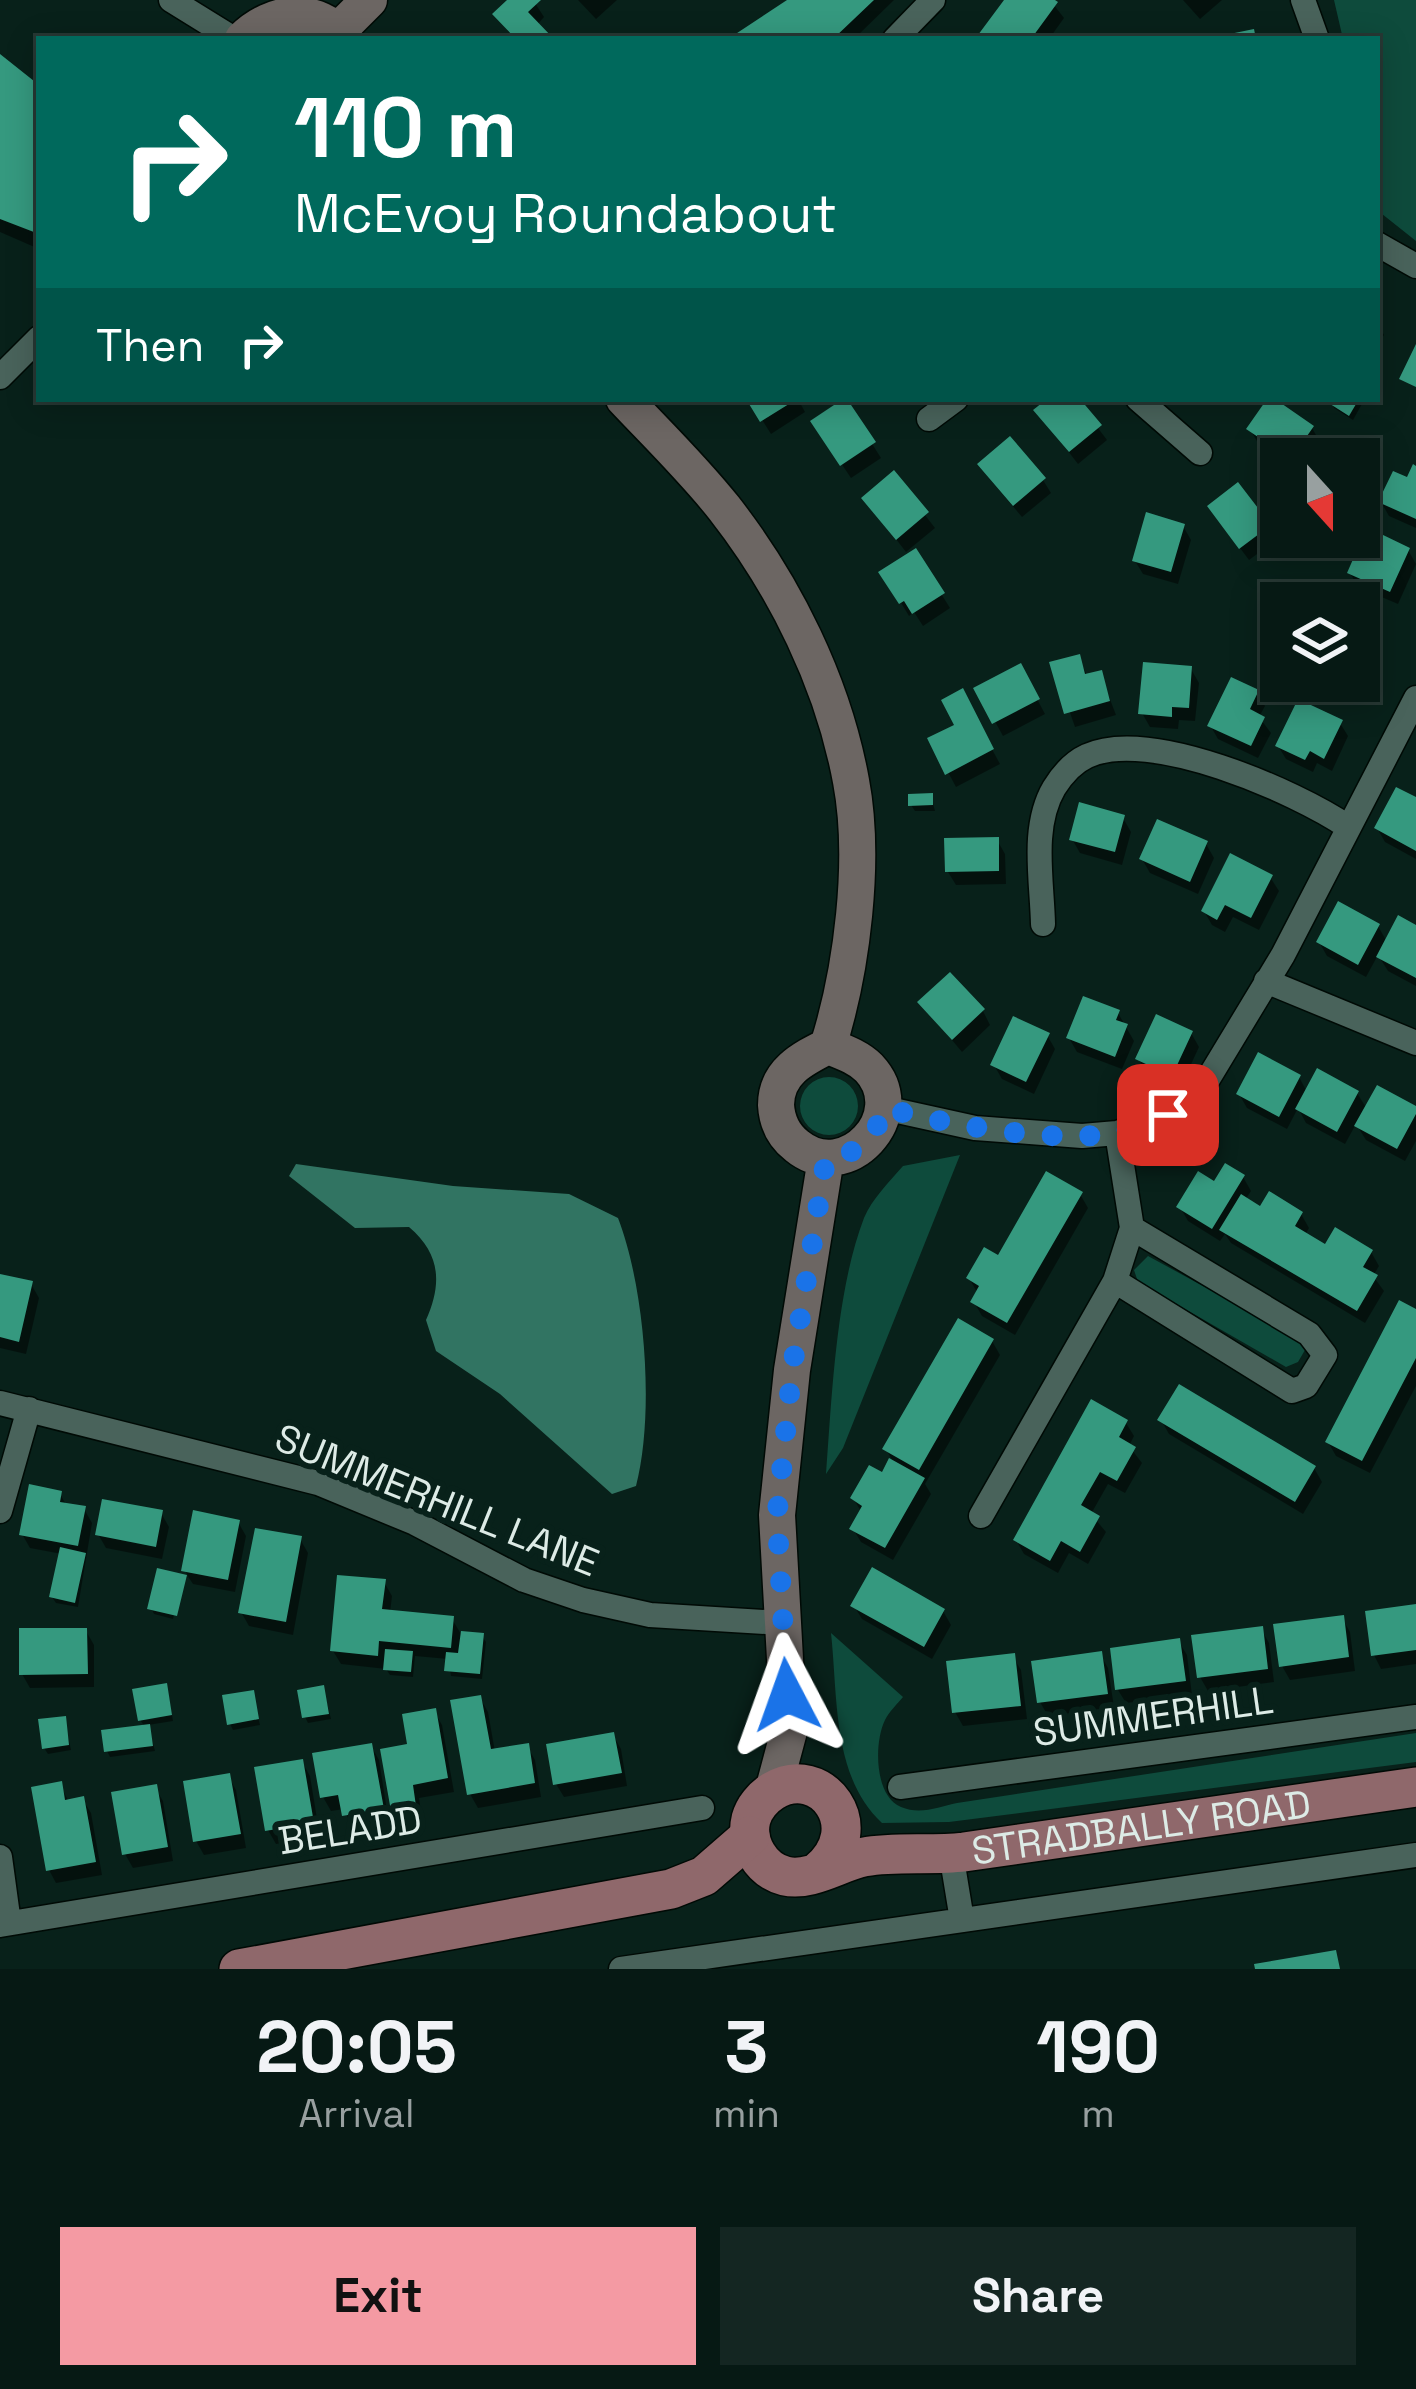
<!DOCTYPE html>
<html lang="en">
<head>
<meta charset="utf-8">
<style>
	:root { --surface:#061914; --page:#142622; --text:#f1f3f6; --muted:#98a0a0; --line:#273834; --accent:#f49aa3 }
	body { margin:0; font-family:"Space Grotesk",sans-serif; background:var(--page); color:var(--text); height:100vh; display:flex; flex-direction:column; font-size:45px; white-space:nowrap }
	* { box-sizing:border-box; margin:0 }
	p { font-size:39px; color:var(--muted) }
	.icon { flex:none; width:66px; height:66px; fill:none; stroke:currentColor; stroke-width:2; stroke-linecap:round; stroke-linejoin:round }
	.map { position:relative; height:1969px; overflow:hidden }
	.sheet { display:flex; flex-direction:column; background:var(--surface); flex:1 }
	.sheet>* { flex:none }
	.banner { position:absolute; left:36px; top:36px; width:1344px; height:366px; border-radius:0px; box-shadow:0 6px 30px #0003,0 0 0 3px var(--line); background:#00695c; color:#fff; overflow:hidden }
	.needle { width:78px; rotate:159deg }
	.buttons { position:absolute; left:1260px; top:438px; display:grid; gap:24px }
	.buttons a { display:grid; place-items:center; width:120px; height:120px; border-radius:0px; background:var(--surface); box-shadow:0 6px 30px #0003,0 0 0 3px var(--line); font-size:60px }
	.pin { position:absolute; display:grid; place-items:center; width:102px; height:102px; color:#fff; margin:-51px; border-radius:24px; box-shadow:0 6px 18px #0006 }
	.me { position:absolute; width:132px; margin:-66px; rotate:356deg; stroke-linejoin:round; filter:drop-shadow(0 0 9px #0008) }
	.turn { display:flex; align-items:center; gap:42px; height:252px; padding:0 60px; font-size:54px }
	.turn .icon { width:156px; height:156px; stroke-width:2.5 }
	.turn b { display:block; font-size:84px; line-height:102px }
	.then { display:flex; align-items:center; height:114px; padding:0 60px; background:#0003; gap:24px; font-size:45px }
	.eta { display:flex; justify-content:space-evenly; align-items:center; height:204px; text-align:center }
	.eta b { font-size:72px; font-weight:700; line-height:84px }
	.button { display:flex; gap:24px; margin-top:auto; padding:24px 60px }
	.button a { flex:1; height:138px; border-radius:0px; background:var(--accent); color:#111; font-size:48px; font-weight:700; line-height:138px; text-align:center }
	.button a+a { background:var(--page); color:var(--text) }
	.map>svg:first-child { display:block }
	.grass { fill:#0e4b3c }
	.water { fill:#317462 }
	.shadow { fill:#0007 }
	.building { fill:#35997f }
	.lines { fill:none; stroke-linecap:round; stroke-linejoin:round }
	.street-casing { stroke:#000a05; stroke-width:27 }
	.secondary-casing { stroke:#000a05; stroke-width:39 }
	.primary-casing { stroke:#000a05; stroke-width:42 }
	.street { stroke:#49635b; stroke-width:24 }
	.secondary { stroke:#6c6663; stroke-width:36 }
	.primary { stroke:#8f686b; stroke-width:39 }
	.route { stroke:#1a73e8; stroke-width:21; stroke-dasharray:0 37.8 }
	.labels { text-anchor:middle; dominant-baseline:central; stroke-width:12; stroke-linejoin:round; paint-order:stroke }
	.street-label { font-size:39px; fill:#ddebe6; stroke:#08211a }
</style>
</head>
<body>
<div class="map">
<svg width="1416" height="1969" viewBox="0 0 1416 1969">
	<rect width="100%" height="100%" fill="#08211a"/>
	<path class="grass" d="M 1334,0 L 1416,0 L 1416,241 L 1377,210 L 1377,39 L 1343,39 Z
		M800 1106a29 29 0 1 1 58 0a29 29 0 1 1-58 0Z
		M 960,1155 L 843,1448 L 826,1474 C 832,1396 836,1291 864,1218 C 872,1199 889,1182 903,1166 Z
		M 1148,1256 L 1302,1340 L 1305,1350 L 1298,1362 L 1286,1367 L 1138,1282 L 1134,1270 Z
		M 831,1633 L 903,1697 C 897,1704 889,1712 885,1720 C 874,1742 874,1796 901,1807 C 920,1815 939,1807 957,1803 L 1416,1733 L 1416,1762 L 949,1822 L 882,1823 C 832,1777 838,1697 831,1633 Z"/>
	<path class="water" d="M 296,1164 L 453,1186 L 569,1194 L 618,1218 C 645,1288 655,1413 636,1486 L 612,1494 L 500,1394 L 436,1351 L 426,1320 C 442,1284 441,1254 409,1227 L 355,1228 L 289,1176 Z"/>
	<path class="shadow" d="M 511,0 L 533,0 L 544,17 L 537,25 L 550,39 L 514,39 L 496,15 Z
		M 578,0 L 617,0 L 596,19 Z
		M 788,0 L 894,0 L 854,39 L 733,39 Z
		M 1008,0 L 1050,0 L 1064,18 L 1049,39 L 984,39 Z
		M 1183,0 L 1222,0 L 1200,19 Z
		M 0,58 L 39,89 L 39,249 L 0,232 Z
		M 1377,322 L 1384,335 L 1377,345 Z
		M 749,399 L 798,399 L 805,412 L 771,434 Z
		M 1051,399 L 1076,399 L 1107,440 L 1078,464 L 1037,411 Z
		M 1332,399 L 1361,399 L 1363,402 L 1353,420 L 1334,408 Z
		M 845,401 L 881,458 L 851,478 L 822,435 Z
		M 1312,428 L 1320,442 L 1308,459 L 1281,459 L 1258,443 L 1250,429 Z
		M 1416,469 L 1416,528 L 1389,516 L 1381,502 L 1408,481 Z
		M 894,475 L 935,528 L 906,552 L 865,499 Z
		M 989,478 L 1043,480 L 1051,493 L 1022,517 Z
		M 1219,520 L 1268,527 L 1276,540 L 1249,560 Z
		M 1183,526 L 1191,540 L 1178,584 L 1143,574 L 1135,561 Z
		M 1408,550 L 1416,564 L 1398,604 L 1358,587 L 1350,573 L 1377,552 Z
		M 915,552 L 950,608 L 923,626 L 914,612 L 909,616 L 883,573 Z
		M 1359,610 L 1375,617 L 1383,631 L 1364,672 L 1359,669 Z
		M 1078,657 L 1088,677 L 1100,673 L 1116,715 L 1075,727 L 1053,664 Z
		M 1020,667 L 1045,714 L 1003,736 L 977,689 Z
		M 1191,669 L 1199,683 L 1195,721 L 1179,720 L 1178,729 L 1150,727 L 1142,713 Z
		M 961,692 L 1000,764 L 956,787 L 931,740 L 958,726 Z
		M 1257,692 L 1265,706 L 1259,717 L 1271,733 L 1258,758 L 1218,739 L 1210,725 Z
		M 1340,723 L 1348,736 L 1332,771 L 1317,763 L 1313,772 L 1286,759 L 1278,746 Z
		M 931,796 L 935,811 L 915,811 L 911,805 Z
		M 1416,801 L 1416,859 L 1385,842 L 1377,828 Z
		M 1123,818 L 1131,832 L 1122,865 L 1080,853 L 1072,839 Z
		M 997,840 L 1005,854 L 1006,884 L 956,885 L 948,872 Z
		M 1206,844 L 1214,858 L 1198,894 L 1150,873 L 1142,859 Z
		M 1270,877 L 1279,891 L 1259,930 L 1233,917 L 1225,932 L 1212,925 L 1204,911 Z
		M 1378,926 L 1387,942 L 1416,928 L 1416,986 L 1388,971 L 1378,955 L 1366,977 L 1327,956 L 1319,942 Z
		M 921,1003 L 983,1011 L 990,1025 L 962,1052 Z
		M 1118,1013 L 1134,1041 L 1122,1069 L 1077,1052 L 1069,1038 Z
		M 1191,1033 L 1199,1047 L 1180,1088 L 1146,1072 L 1138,1058 Z
		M 1047,1035 L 1055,1049 L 1034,1094 L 1002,1079 L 994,1065 Z
		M 1299,1077 L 1307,1092 L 1357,1093 L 1367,1109 L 1416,1109 L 1416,1141 L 1405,1161 L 1366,1140 L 1356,1124 L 1345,1144 L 1306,1123 L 1298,1108 L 1287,1129 L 1247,1108 L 1239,1094 Z
		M 1243,1177 L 1251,1191 L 1245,1200 L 1262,1210 L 1301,1214 L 1309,1228 L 1305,1235 L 1326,1248 L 1371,1252 L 1379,1266 L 1373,1276 L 1384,1291 L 1365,1323 L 1231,1243 L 1225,1234 L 1220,1241 L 1188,1221 L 1180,1207 L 1216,1185 Z
		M 1080,1194 L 1088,1208 L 1015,1335 L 982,1316 L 974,1302 L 978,1294 L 969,1278 Z
		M 0,1277 L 31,1284 L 39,1298 L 26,1354 L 0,1348 Z
		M 1416,1312 L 1416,1386 L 1370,1473 L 1336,1456 L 1328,1442 Z
		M 992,1341 L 1000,1355 L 925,1484 L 931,1494 L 893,1560 L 861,1542 L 853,1529 L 862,1513 L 853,1498 L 883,1476 L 892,1460 L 886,1449 Z
		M 1161,1420 L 1314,1468 L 1322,1482 L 1303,1514 L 1169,1434 Z
		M 1126,1423 L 1134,1436 L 1129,1446 L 1142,1463 L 1125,1493 L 1108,1484 L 1091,1514 L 1106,1532 L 1088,1564 L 1069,1553 L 1058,1573 L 1024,1554 L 1016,1540 Z
		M 60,1494 L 67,1506 L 84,1509 L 92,1523 L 78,1607 L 56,1603 L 52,1597 L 62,1554 L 30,1548 L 22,1534 Z
		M 161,1513 L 169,1527 L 162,1559 L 106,1548 L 98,1534 Z
		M 238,1522 L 246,1536 L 235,1592 L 193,1584 L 189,1578 L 179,1620 L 189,1578 L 183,1578 L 173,1619 L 154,1614 L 151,1608 L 159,1572 L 189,1578 L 185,1570 Z
		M 300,1539 L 308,1553 L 293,1635 L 249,1626 L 241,1612 Z
		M 384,1582 L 392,1596 L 390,1613 L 452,1619 L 461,1634 L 482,1636 L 486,1642 L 482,1679 L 451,1676 L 448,1659 L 415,1656 L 413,1677 L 390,1675 L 386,1669 L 341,1664 L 333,1651 Z
		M 854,1606 L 943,1611 L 951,1625 L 932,1659 L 862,1619 Z
		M 1416,1607 L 1416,1664 L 1381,1669 L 1374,1655 Z
		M 1342,1618 L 1350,1632 L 1355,1671 L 1290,1680 L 1282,1666 Z
		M 1261,1629 L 1269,1643 L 1274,1682 L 1208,1691 L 1200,1677 Z
		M 86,1631 L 94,1645 L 94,1687 L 30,1688 L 22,1674 Z
		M 1179,1642 L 1187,1655 L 1192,1695 L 1126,1703 L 1118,1690 Z
		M 1100,1654 L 1108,1668 L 1114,1707 L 1048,1716 L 1040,1702 Z
		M 1013,1657 L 1021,1670 L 1027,1719 L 963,1726 L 955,1712 Z
		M 323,1688 L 331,1719 L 308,1723 L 305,1717 Z
		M 168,1692 L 173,1721 L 148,1725 L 155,1751 L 110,1757 L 107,1751 L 145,1727 L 140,1720 Z
		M 252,1693 L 260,1725 L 233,1730 L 230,1724 Z
		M 480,1698 L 488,1712 L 495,1752 L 527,1746 L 535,1760 L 541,1797 L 478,1808 L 470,1794 Z
		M 434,1711 L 442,1725 L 454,1792 L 419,1798 L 422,1820 L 402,1824 L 394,1810 L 410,1747 Z
		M 64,1719 L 71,1750 L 48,1754 L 44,1748 Z
		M 613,1735 L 621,1749 L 627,1786 L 564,1797 L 556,1784 Z
		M 371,1746 L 379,1760 L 389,1823 L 353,1829 L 344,1809 L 331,1811 L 323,1797 Z
		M 302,1762 L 310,1776 L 320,1837 L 276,1844 L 268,1830 Z
		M 228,1776 L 236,1790 L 246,1848 L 204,1855 L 196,1841 Z
		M 60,1785 L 69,1802 L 83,1800 L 91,1813 L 102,1875 L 56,1883 L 49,1870 Z
		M 155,1788 L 163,1801 L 173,1861 L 133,1868 L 125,1854 Z"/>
	<path class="building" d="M 507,0 L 541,0 L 528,12 L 554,39 L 516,39 L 492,14 Z
		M 787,0 L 874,0 L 833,39 L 728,39 Z
		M 1004,0 L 1055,0 L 1058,2 L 1031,39 L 983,39 L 978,35 Z
		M 1254,29 L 1256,39 L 1216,39 L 1215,37 Z
		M 0,54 L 39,85 L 39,234 L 0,219 Z
		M 1416,344 L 1416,387 L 1399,379 Z
		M 746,399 L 797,399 L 760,422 Z
		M 843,399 L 847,399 L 876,442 L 840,466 L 810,421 Z
		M 1047,399 L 1080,399 L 1102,425 L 1069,452 L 1033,410 Z
		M 1267,399 L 1275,399 L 1314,426 L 1291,459 L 1246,429 Z
		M 1329,399 L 1359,399 L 1349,416 L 1327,402 Z
		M 1010,436 L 1046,478 L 1013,506 L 977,464 Z
		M 1413,464 L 1416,466 L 1416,519 L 1378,502 L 1393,471 L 1407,477 Z
		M 894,470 L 929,512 L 896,540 L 861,498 Z
		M 1238,482 L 1271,525 L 1239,549 L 1207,506 Z
		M 1146,512 L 1185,524 L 1171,572 L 1132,561 Z
		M 1381,534 L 1410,548 L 1390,592 L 1347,573 L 1361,541 L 1375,548 Z
		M 916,548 L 945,593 L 912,614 L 904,601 L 899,604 L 878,572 Z
		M 1359,607 L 1377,615 L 1359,654 Z
		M 1080,654 L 1085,674 L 1102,670 L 1110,701 L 1064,714 L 1049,662 Z
		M 1143,662 L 1192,666 L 1189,708 L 1172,707 L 1172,717 L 1138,714 Z
		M 1021,663 L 1040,699 L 992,724 L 973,688 Z
		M 1231,677 L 1259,690 L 1250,709 L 1265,717 L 1251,746 L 1207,726 Z
		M 963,688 L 994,749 L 945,775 L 927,738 L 954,725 L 941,700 Z
		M 1298,699 L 1343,720 L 1324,759 L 1310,751 L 1305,760 L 1275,746 Z
		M 1396,787 L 1416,797 L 1416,851 L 1374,828 Z
		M 933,793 L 933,805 L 908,806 L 908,794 Z
		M 1079,802 L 1125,815 L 1115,852 L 1069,840 Z
		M 1157,819 L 1208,841 L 1190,882 L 1139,859 Z
		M 999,837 L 999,871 L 945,872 L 944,838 Z
		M 1230,853 L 1273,875 L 1251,918 L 1225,905 L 1217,920 L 1201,911 Z
		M 1338,901 L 1380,924 L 1358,965 L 1316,942 Z
		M 1398,915 L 1416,925 L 1416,978 L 1376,957 Z
		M 950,972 L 985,1009 L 952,1040 L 917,1002 Z
		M 1083,996 L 1120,1010 L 1116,1020 L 1128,1024 L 1115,1057 L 1066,1038 Z
		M 1156,1014 L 1193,1031 L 1172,1076 L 1135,1059 Z
		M 1013,1016 L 1050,1033 L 1026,1082 L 990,1065 Z
		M 1258,1052 L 1301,1075 L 1279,1117 L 1236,1094 Z
		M 1317,1068 L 1359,1091 L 1337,1132 L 1295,1109 Z
		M 1377,1085 L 1416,1106 L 1416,1114 L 1397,1149 L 1354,1126 Z
		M 1225,1163 L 1245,1175 L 1212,1229 L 1176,1207 L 1198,1171 L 1214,1181 Z
		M 1046,1171 L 1083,1192 L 1007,1323 L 970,1302 L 979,1286 L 966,1278 L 984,1247 L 998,1255 Z
		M 1269,1191 L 1303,1212 L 1295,1226 L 1325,1244 L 1335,1227 L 1373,1250 L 1363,1267 L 1378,1275 L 1357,1311 L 1219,1230 L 1241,1194 L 1260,1206 Z
		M 0,1274 L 33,1281 L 19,1342 L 0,1337 Z
		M 1399,1300 L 1416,1309 L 1416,1358 L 1362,1461 L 1325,1442 Z
		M 958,1318 L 994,1339 L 919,1470 L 882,1449 Z
		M 1179,1384 L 1316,1466 L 1295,1502 L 1157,1420 Z
		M 1091,1399 L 1128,1420 L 1119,1437 L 1136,1447 L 1117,1481 L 1100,1472 L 1081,1505 L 1100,1516 L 1080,1552 L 1061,1541 L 1050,1561 L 1013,1540 Z
		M 889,1458 L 925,1478 L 885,1548 L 849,1529 L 862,1506 L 850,1498 L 869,1465 L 882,1472 Z
		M 29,1484 L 62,1491 L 60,1502 L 86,1506 L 78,1546 L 19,1535 Z
		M 102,1499 L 163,1510 L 156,1547 L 95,1535 Z
		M 193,1510 L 240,1520 L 228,1580 L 181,1571 Z
		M 255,1528 L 302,1536 L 286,1622 L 238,1613 Z
		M 60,1547 L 86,1553 L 75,1603 L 49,1597 Z
		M 872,1567 L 945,1609 L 924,1647 L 850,1606 Z
		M 157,1568 L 187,1575 L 177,1616 L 147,1609 Z
		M 337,1575 L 386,1579 L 382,1609 L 454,1616 L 451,1648 L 379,1641 L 378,1656 L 330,1651 Z
		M 1416,1604 L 1416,1650 L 1371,1656 L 1365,1611 Z
		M 1344,1615 L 1349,1657 L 1279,1667 L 1273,1624 Z
		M 1263,1626 L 1268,1669 L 1197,1678 L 1191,1635 Z
		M 19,1628 L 87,1628 L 88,1674 L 19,1675 Z
		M 461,1631 L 484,1633 L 480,1674 L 444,1671 L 446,1652 L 458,1653 Z
		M 1180,1638 L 1186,1681 L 1115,1690 L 1110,1648 Z
		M 385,1649 L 413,1651 L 411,1672 L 383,1670 Z
		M 1102,1651 L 1108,1694 L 1037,1703 L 1031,1661 Z
		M 1015,1653 L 1021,1706 L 952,1713 L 946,1661 Z
		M 167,1683 L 172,1715 L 138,1721 L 132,1689 Z
		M 324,1685 L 329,1714 L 302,1718 L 297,1690 Z
		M 254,1690 L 259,1719 L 227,1725 L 222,1695 Z
		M 481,1695 L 491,1749 L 529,1743 L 535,1783 L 467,1795 L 450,1700 Z
		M 436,1708 L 448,1778 L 413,1785 L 416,1806 L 391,1811 L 380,1749 L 407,1744 L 402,1714 Z
		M 66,1716 L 69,1745 L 42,1749 L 38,1719 Z
		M 150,1724 L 153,1746 L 104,1752 L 101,1730 Z
		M 614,1732 L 622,1773 L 553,1785 L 546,1744 Z
		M 372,1743 L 384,1809 L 342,1816 L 338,1795 L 320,1798 L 312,1753 Z
		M 303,1759 L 314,1823 L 265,1831 L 254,1767 Z
		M 230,1773 L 241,1834 L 193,1842 L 183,1781 Z
		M 62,1781 L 65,1800 L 84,1796 L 96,1862 L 46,1871 L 31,1787 Z
		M 157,1784 L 168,1847 L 122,1855 L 111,1792 Z
		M 1336,1950 L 1340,1969 L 1255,1969 L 1254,1964 Z"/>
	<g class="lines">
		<g class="street-casing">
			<path id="street" d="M 171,0 L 234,39
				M 1303,0 L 1317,39
				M 895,39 L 933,0
				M 1377,244 L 1416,266
				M 0,377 L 39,338
				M 1138,399 L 1200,453
				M 929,419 L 956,399
				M 1043,924 C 1042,880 1031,827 1054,788 C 1062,775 1074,762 1087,756 C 1149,727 1295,791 1348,827
				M 1266,981 L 1416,1043
				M 884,1108 L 975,1128 L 1082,1136 L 1117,1133 L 1168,1115 L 1202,1089 L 1283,955 L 1416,698
				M 1115,1281 L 1292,1391 L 1306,1386 L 1325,1355 L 1309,1334 L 1132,1228
				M 0,1403 L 318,1483 L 415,1523 L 524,1580 L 583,1600 L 650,1615 L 781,1623
				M 0,1511 L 29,1409
				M 981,1516 L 1115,1281 L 1132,1228 L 1117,1133
				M 900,1787 L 1416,1717
				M 951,1853 L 962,1920
				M 0,1857 L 9,1923
				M 0,1925 L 702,1808
				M 621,1969 L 1416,1855"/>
		</g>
		<g class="secondary-casing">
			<path id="secondary" d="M 338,31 L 369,0
				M 243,39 C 272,10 317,5 345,39
				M 624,399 C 657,434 693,469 724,508 C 785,586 833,683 851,781 C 866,860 852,970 828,1046
				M 828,1046 C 843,1052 858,1057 869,1068 C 913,1115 846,1186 797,1146 C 784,1136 777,1122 776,1105 C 776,1072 802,1059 828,1046 Z
				M 773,1791 L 789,1731 L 777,1515 L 792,1370 L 826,1158"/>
		</g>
		<g class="primary-casing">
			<g id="primary">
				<path id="s1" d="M 819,1871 C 871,1827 821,1762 773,1791 C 763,1797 754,1808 751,1819 C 745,1843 761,1870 785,1876 C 811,1882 839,1862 864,1857 C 896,1851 931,1856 964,1852 C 1115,1830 1266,1810 1416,1787"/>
				<path d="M 239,1969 L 671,1889 L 704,1876 L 750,1836"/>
			</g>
		</g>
		<use href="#street" class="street"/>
		<use href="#secondary" class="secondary"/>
		<use href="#primary" class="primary"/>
	</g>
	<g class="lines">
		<path class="route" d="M 787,1695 L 777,1515 L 792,1370 L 826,1158 C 859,1154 874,1141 884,1108 C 946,1124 1052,1144 1115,1133 C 1132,1130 1150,1121 1168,1115"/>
	</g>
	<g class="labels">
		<g class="street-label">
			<text transform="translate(437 1500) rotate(22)">SUMMERHILL LANE</text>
			<text transform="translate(1153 1716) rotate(-8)">SUMMERHILL</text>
			<text stroke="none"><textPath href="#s1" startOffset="615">STRADBALLY ROAD</textPath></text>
			<text transform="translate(350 1830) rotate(-9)">BELADD</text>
		</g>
	</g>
</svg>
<div class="buttons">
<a><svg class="needle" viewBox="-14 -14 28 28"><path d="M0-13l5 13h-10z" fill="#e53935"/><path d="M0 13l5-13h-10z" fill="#98a0a0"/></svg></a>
<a><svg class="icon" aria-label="layers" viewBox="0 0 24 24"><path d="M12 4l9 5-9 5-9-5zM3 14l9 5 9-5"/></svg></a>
</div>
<div class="pin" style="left:1168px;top:1115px;background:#d93025"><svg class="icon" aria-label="arrive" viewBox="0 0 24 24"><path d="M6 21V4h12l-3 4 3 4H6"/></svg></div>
<svg class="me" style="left:787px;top:1695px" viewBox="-20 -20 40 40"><path d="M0-17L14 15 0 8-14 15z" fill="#1a73e8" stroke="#fff" stroke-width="4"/></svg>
<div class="banner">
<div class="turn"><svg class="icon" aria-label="right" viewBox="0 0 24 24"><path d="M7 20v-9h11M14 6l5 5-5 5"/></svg><div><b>110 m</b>McEvoy Roundabout</div></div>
<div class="then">Then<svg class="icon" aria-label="right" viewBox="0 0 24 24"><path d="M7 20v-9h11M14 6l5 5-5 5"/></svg></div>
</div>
</div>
<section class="sheet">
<div class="eta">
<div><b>20:05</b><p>Arrival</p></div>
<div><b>3</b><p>min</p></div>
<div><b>190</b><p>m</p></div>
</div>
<div class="button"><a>Exit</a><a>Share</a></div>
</section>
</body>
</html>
